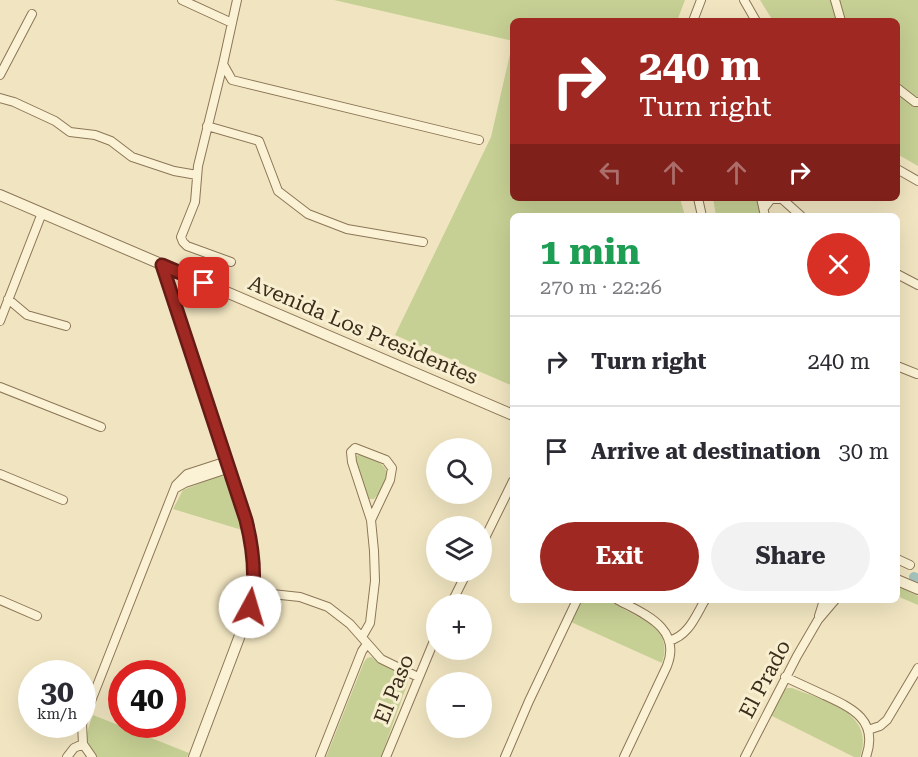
<!DOCTYPE html>
<html lang="en">
<head>
<meta charset="utf-8">
<style>
	:root { --surface:#fff; --page:#f2f2f3; --text:#2b2b33; --muted:#7c7c81; --line:#e1e1e2; --accent:#9f2922 }
	body { margin:0; font-family:"Roboto Serif",serif; background:var(--page); color:var(--text); height:100vh; display:flex; flex-direction:column; font-size:22px; white-space:nowrap }
	* { box-sizing:border-box; margin:0 }
	p { font-size:20px; color:var(--muted) }
	.icon { flex:none; width:33px; height:33px; fill:none; stroke:currentColor; stroke-width:2; stroke-linecap:round; stroke-linejoin:round }
	.map { position:relative; flex:1; overflow:hidden }
	.sheet { position:absolute; left:510px; top:213px; width:390px; height:390px; display:flex; flex-direction:column; background:var(--surface); border-radius:9px; box-shadow:0 6px 24px #0002 }
	.sheet>* { flex:none }
	.banner { position:absolute; left:510px; top:18px; width:390px; height:183px; border-radius:9px; box-shadow:0 6px 24px #0002; background:#9f2922; color:#fff; overflow:hidden }
	.buttons { position:absolute; left:426px; top:438px; display:grid; gap:12px }
	.buttons a { display:grid; place-items:center; width:66px; height:66px; border-radius:50%; background:var(--surface); box-shadow:0 6px 24px #0002; font-size:30px }
	.speed { position:absolute; left:18px; top:660px; display:flex; gap:12px; font-size:30px; font-weight:700; text-align:center }
	.speed>* { display:grid; place-content:center; width:78px; height:78px; border-radius:50%; background:var(--surface); box-shadow:0 6px 24px #0002; line-height:1 }
	.speed small { font-size:15px; font-weight:400 }
	.speed .limit { border:9px solid #d22; background:#fff; color:#111 }
	.pin { position:absolute; display:grid; place-items:center; width:51px; height:51px; color:#fff; margin:-26px; border-radius:12px; box-shadow:0 3px 9px #0006 }
	.me { position:absolute; width:66px; margin:-33px; rotate:6deg; stroke-linejoin:round; filter:drop-shadow(0 0 4px #0008) }
	.turn { display:flex; align-items:center; gap:21px; height:126px; padding:0 30px; font-size:27px }
	.turn .icon { width:78px; height:78px; stroke-width:2.5 }
	.turn b { display:block; font-size:42px; line-height:51px }
	.lanes { display:flex; align-items:center; height:57px; padding:0 30px; background:#0003; justify-content:center; gap:30px; direction:ltr }
	.lanes .off { opacity:.35 }
	.round { display:grid; place-items:center; flex:none; width:63px; height:63px; border-radius:32px; background:var(--page) }
	.head { display:flex; align-items:center; justify-content:space-between; height:102px; padding:0 30px }
	h1 { font-size:36px; font-weight:700; line-height:45px; color:#1e9e55 }
	.primary-button { display:flex; gap:12px; margin-top:auto; padding:12px 30px }
	.primary-button a { flex:1; height:69px; border-radius:36px; background:var(--accent); color:#fff; font-size:24px; font-weight:700; line-height:69px; text-align:center }
	.primary-button a+a { background:var(--page); color:var(--text) }
	ul { padding:0; list-style:none }
	li { display:flex; align-items:center; gap:18px; height:90px; padding:0 30px; border-top:2px solid var(--line) }
	li div { flex:1 }
	li b { display:block; font-size:22px }
	li em { font-style:normal }
	.map>svg:first-child { display:block }
	.green { fill:#c6d094 }
	.lines { fill:none; stroke-linecap:round; stroke-linejoin:round }
	.canal { stroke:#a4c3bc; stroke-width:10 }
	.minor-casing { stroke:#8c7657; stroke-width:10 }
	.tertiary-casing { stroke:#8c7657; stroke-width:12 }
	.minor { stroke:#fbf2d5; stroke-width:8 }
	.tertiary { stroke:#fbf2d5; stroke-width:10 }
	.route-casing { stroke:#671b16; stroke-width:15 }
	.route { stroke:#9f2922; stroke-width:10 }
	.labels { text-anchor:middle; dominant-baseline:central; stroke-width:6; stroke-linejoin:round; paint-order:stroke }
	.street-label { font-size:21px; fill:#3a2d1c; stroke:#f8efd1 }
</style>
</head>
<body>
<div class="map">
<svg width="918" height="757" viewBox="0 0 918 757">
	<rect width="100%" height="100%" fill="#f1e5c1"/>
	<path class="green" d="M 334,0 L 685,0 L 677,21 L 513,21 L 513,198 L 680,198 L 685,216 L 513,216 L 513,386 L 395,335 L 491,137 L 513,41 Z
		M 760,0 L 918,0 L 918,166 L 897,154 L 897,21 L 773,21 Z
		M 713,198 L 756,198 L 761,216 L 716,216 Z
		M 361,454 C 375,461 394,465 384,483 C 381,489 378,495 374,499 L 369,499 C 362,487 356,469 356,456 Z
		M 221,475 L 225,478 L 242,530 L 173,509 L 183,490 Z
		M 897,586 L 918,596 L 918,605 L 897,596 Z
		M 582,600 C 590,600 599,598 606,600 C 613,601 621,607 627,611 C 650,623 672,632 662,663 L 571,622 Z
		M 371,657 L 406,678 L 408,682 L 381,757 L 326,757 L 364,662 L 367,658 Z
		M 787,688 L 792,688 C 824,701 876,712 860,757 L 854,757 L 770,715 L 782,692 Z
		M 93,715 L 189,753 L 187,757 L 97,757 C 83,743 86,733 93,715 Z"/>
	<g class="lines">
		<path class="canal" d="M 914,577 L 918,579"/>
		<g class="minor-casing">
			<path id="minor" d="M 182,0 L 232,23
				M 744,0 L 756,21
				M 835,0 L 841,21
				M 693,21 L 701,0
				M 223,64 L 232,80 L 479,140
				M 0,75 L 32,14
				M 897,88 L 915,102 L 918,102
				M 0,98 L 14,102 L 55,121 L 70,132 L 95,135 L 111,141 L 132,157 L 174,171 L 197,175
				M 207,126 L 259,141 L 278,191 L 308,214 L 347,229 L 423,242
				M 897,169 L 918,181
				M 698,198 L 702,216
				M 761,198 L 765,216
				M 781,198 L 801,216
				M 764,208 L 771,199 L 781,199
				M 231,262 L 187,246 L 183,242 L 181,237 L 195,202 L 198,166 L 223,64 L 237,0
				M 897,274 L 918,285
				M 8,299 L 27,315 L 66,326
				M 0,321 L 42,213
				M 897,366 L 917,374
				M 0,387 L 101,427
				M 0,474 L 63,500
				M 176,488 L 185,483 L 230,468
				M 482,544 L 513,481
				M 897,559 L 910,565
				M 253,592 L 300,597 L 328,607 L 350,624 L 381,659 L 418,677
				M 0,600 L 37,616
				M 618,600 C 644,614 682,628 667,666 L 624,757
				M 451,604 L 467,572
				M 819,616 L 824,600
				M 362,637 L 370,623 L 375,581 L 374,551 L 371,520 L 352,462 L 351,452 L 355,448 L 386,460 L 392,468 L 390,480 L 371,520
				M 669,641 C 689,635 695,617 705,600
				M 785,677 C 798,683 811,689 824,695 C 852,708 879,720 866,757
				M 82,724 L 176,485 L 187,474 L 227,461
				M 82,724 L 83,744 L 92,757
				M 868,730 L 880,726 L 887,720 L 918,668
				M 67,757 L 74,748 L 83,744
				M 320,757 L 362,651 L 367,644
				M 386,757 L 436,636
				M 505,757 L 529,701 L 577,600
				M 745,757 L 797,656 L 818,620 L 835,600"/>
		</g>
		<g class="tertiary-casing">
			<path id="tertiary" d="M 0,195 L 513,415
				M 162,265 L 243,510 C 253,543 259,580 248,614 L 194,757
				M 897,580 L 918,589"/>
		</g>
		<use href="#minor" class="minor"/>
		<use href="#tertiary" class="tertiary"/>
	</g>
	<g class="lines">
		<g class="route-casing">
			<path id="route" d="M 204,283 L 162,265 L 246,520 C 253,548 257,578 250,607"/>
		</g>
		<use href="#route" class="route"/>
	</g>
	<g class="labels">
		<g class="street-label">
			<text transform="translate(363 330) rotate(23)">Avenida Los Presidentes</text>
			<text transform="translate(765 679) rotate(-62)">El Prado</text>
			<text transform="translate(394 689) rotate(-68)">El Paso</text>
		</g>
	</g>
</svg>
<div class="buttons">
<a><svg class="icon" aria-label="search" viewBox="0 0 24 24"><circle cx="10" cy="10" r="6"/><path d="M15 15l6 6"/></svg></a>
<a><svg class="icon" aria-label="layers" viewBox="0 0 24 24"><path d="M12 4l9 5-9 5-9-5zM3 14l9 5 9-5"/></svg></a>
<a>+</a>
<a>−</a>
</div>
<div class="speed"><div>30<small>km/h</small></div><div class="limit">40</div></div>
<div class="pin" style="left:204px;top:283px;background:#d93025"><svg class="icon" aria-label="arrive" viewBox="0 0 24 24"><path d="M6 21V4h12l-3 4 3 4H6"/></svg></div>
<svg class="me" style="left:250px;top:607px" viewBox="-20 -20 40 40"><circle r="19" fill="#fff"/><path d="M0-13L10 11 0 6-10 11z" fill="#9f2922"/></svg>
<div class="banner">
<div class="turn"><svg class="icon" aria-label="right" viewBox="0 0 24 24"><path d="M7 20v-9h11M14 6l5 5-5 5"/></svg><div><b>240 m</b>Turn right</div></div>
<div class="lanes"><svg class="icon off" aria-label="left" viewBox="0 0 24 24"><path d="M17 20v-9H6M10 6l-5 5 5 5"/></svg><svg class="icon off" aria-label="ahead" viewBox="0 0 24 24"><path d="M12 20V5M6 11l6-6 6 6"/></svg><svg class="icon off" aria-label="ahead" viewBox="0 0 24 24"><path d="M12 20V5M6 11l6-6 6 6"/></svg><svg class="icon" aria-label="right" viewBox="0 0 24 24"><path d="M7 20v-9h11M14 6l5 5-5 5"/></svg></div>
</div>
<section class="sheet">
<div class="head"><div><h1>1 min</h1><p>270 m · 22:26</p></div><a class="round" style="background:#d93025;color:#fff"><svg class="icon" aria-label="close" viewBox="0 0 24 24"><path d="M6 6l12 12M18 6L6 18"/></svg></a></div>
<ul>
<li><svg class="icon" aria-label="right" viewBox="0 0 24 24"><path d="M7 20v-9h11M14 6l5 5-5 5"/></svg><div><b>Turn right</b></div><em>240 m</em></li>
<li><svg class="icon" aria-label="arrive" viewBox="0 0 24 24"><path d="M6 21V4h12l-3 4 3 4H6"/></svg><div><b>Arrive at destination</b></div><em>30 m</em></li>
</ul>
<div class="primary-button"><a>Exit</a><a>Share</a></div>
</section>
</div>
</body>
</html>
